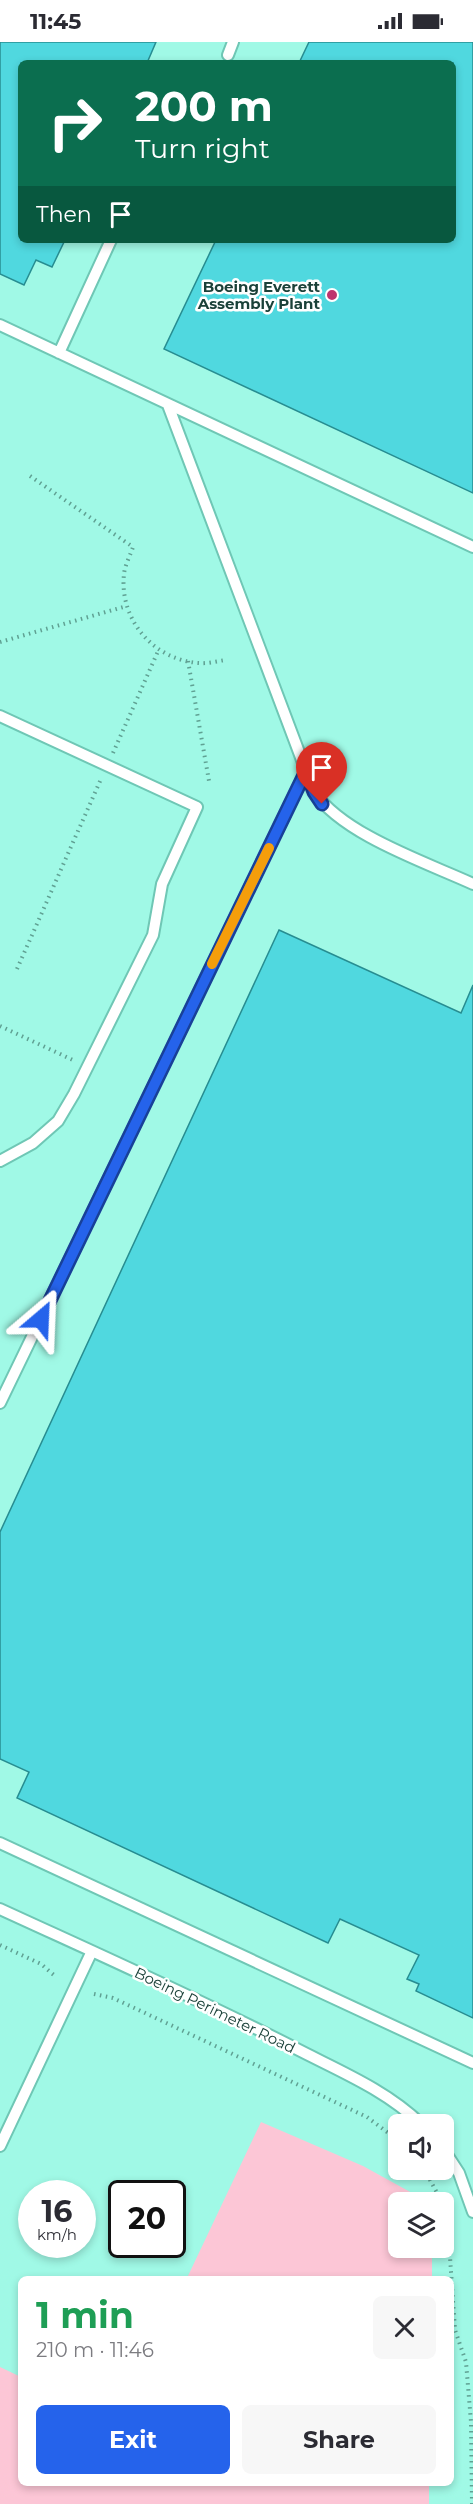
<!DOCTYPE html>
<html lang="en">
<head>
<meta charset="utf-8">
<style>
	:root { --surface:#fff; --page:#f7f7f7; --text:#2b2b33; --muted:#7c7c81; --accent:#2563eb }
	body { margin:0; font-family:Montserrat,sans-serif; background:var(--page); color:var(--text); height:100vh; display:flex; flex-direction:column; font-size:22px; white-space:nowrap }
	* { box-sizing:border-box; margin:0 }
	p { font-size:20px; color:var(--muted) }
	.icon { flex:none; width:33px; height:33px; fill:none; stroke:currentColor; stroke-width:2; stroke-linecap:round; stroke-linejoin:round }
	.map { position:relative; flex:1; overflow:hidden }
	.details { position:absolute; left:18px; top:2234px; width:436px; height:210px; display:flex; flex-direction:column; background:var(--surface); border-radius:9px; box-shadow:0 3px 9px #0003 }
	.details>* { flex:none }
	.banner { position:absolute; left:18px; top:18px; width:438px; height:183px; border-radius:9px; box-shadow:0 3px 9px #0003; background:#0b6e4f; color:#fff; overflow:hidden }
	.controls { position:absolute; left:388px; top:2072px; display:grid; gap:12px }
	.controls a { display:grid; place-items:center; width:66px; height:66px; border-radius:9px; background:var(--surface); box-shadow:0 3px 9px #0003; font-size:30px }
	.speed { position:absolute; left:18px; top:2138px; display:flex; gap:12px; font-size:30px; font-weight:700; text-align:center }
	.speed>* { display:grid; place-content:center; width:78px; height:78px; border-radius:50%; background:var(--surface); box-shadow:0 3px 9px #0003; line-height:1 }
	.speed small { font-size:15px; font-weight:400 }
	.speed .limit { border:3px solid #111; border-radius:9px; background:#fff; color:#111 }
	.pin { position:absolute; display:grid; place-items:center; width:51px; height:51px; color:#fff; margin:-62px -26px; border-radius:50% 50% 50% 0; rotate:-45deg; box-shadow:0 0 6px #0007 }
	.pin .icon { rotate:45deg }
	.me { position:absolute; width:66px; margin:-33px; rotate:26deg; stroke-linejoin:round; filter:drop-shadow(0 0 4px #0008) }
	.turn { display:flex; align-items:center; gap:21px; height:126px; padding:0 18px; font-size:27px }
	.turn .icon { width:78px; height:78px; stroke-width:2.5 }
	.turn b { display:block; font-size:42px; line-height:51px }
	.then { display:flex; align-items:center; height:57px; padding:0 18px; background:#0003; gap:12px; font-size:22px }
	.round { display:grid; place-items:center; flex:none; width:63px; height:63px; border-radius:9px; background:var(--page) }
	.head { display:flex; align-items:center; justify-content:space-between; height:102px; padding:0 18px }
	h1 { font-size:36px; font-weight:700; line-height:45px; color:#1e9e55 }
	.primary-button { display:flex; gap:12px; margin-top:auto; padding:12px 18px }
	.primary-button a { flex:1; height:69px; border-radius:9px; background:var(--accent); color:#fff; font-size:24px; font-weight:700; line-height:69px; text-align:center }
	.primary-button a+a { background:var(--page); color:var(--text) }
	.status { display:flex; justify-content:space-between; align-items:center; height:42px; padding:0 30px; background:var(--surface); direction:ltr }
	.status svg { height:16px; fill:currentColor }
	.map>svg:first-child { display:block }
	.green { fill:#fcc6d6 }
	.building { fill:#50d8df; stroke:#278d91; stroke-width:1.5 }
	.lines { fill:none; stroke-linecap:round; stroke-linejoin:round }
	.service-casing { stroke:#6fc7b5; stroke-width:14 }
	.path { stroke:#60a193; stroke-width:4; stroke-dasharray:1.5 4.5; stroke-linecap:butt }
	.service { stroke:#fff; stroke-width:10 }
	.route-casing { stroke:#184099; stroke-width:15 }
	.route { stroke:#2563eb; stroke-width:10 }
	.slow { stroke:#f59e0b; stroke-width:10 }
	.poi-dot { fill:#be346e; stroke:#fff; stroke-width:2 }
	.labels { text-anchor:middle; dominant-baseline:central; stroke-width:5; stroke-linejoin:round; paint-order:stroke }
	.poi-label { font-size:15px; font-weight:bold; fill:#1b4139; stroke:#fff; text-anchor:end }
	.street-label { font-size:15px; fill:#1b4139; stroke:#fff }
</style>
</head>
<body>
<div class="status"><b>11:45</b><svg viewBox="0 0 49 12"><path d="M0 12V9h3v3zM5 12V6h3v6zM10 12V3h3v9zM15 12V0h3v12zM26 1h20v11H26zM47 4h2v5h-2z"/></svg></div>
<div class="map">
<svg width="473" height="2462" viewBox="0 0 473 2462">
	<rect width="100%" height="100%" fill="#a0f9e6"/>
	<path class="green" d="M 261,2080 L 363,2124 L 423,2157 L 424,2160 L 399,2160 L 399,2205 L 432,2205 L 432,2236 L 187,2236 Z
		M 0,2325 L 21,2335 L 21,2440 L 429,2441 L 429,2462 L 0,2462 Z"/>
	<path class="building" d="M 0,0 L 156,0 L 147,21 L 21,21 L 21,198 L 65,198 L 52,225 L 36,218 L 24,243 L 0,232 Z
		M 309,0 L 473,0 L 473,451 L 164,307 L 216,198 L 453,198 L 453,21 L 299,21 Z
		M 279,888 L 461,971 L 473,943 L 473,1976 L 416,1949 L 419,1942 L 407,1937 L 419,1913 L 340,1877 L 328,1901 L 17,1756 L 29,1730 L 0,1717 L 0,1490 Z"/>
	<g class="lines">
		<g class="service-casing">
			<path id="service" d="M 228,13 L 233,0
				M 0,283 L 473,505
				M 59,311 L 111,198
				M 168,363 L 314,750 C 344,793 425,820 473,842
				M 0,674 L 197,765 L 162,842 L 153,893 L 74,1052 L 58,1079 L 33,1101 L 0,1119
				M 0,1361 L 306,729
				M 0,1801 L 473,2021
				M 0,1867 C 98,1912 197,1956 293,2005 C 337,2028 385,2047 421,2082
				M 0,2104 L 92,1909
				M 444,2108 L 459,2131 L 473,2170"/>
		</g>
		<path class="path" d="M 30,434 L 133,505 C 130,514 125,523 124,532 C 119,577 153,618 199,621 C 207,622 217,619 226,618
			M 0,600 L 127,564
			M 188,619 L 209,739
			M 113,711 L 159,607
			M 17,927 L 101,737
			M 0,984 L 75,1019
			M 0,1903 L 41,1922 L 55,1934
			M 94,1952 L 113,1956 L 367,2075 L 399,2099
			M 424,2127 L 442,2160
			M 444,2164 L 447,2171 L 455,2288 L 466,2320 L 471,2380 L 472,2462"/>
		<use href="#service" class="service"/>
	</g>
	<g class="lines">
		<g class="route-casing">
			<path id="route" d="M 41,1277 L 306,729 L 314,750 L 322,762"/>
		</g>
		<use href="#route" class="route"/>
		<path class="slow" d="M 212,922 L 269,806"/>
	</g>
	<circle class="poi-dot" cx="332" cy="253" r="6"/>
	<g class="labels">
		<g class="poi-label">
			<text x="320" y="244">Boeing Everett<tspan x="320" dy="17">Assembly Plant</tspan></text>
		</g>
		<g class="street-label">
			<text transform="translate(215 1968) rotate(26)">Boeing Perimeter Road</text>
		</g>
	</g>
</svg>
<div class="controls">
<a><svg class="icon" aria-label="sound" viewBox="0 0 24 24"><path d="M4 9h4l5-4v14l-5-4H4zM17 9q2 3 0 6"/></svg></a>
<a><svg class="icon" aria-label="layers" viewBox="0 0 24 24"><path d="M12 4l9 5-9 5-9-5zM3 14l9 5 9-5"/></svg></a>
</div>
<div class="speed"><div>16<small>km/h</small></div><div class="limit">20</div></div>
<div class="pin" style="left:322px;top:762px;background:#d93025"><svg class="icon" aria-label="arrive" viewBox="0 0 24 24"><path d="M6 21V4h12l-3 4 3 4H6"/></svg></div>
<svg class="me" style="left:41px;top:1277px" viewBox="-20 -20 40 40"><path d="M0-17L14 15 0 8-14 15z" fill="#2563eb" stroke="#fff" stroke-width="4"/></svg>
<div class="banner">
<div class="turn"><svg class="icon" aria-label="right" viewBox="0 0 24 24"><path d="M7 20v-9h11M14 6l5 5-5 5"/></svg><div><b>200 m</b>Turn right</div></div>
<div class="then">Then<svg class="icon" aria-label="arrive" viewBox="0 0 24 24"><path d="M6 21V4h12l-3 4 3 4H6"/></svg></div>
</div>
<section class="details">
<div class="head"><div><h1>1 min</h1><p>210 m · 11:46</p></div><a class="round"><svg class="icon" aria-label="close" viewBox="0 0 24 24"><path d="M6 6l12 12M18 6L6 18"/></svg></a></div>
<div class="primary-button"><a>Exit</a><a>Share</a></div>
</section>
</div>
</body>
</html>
